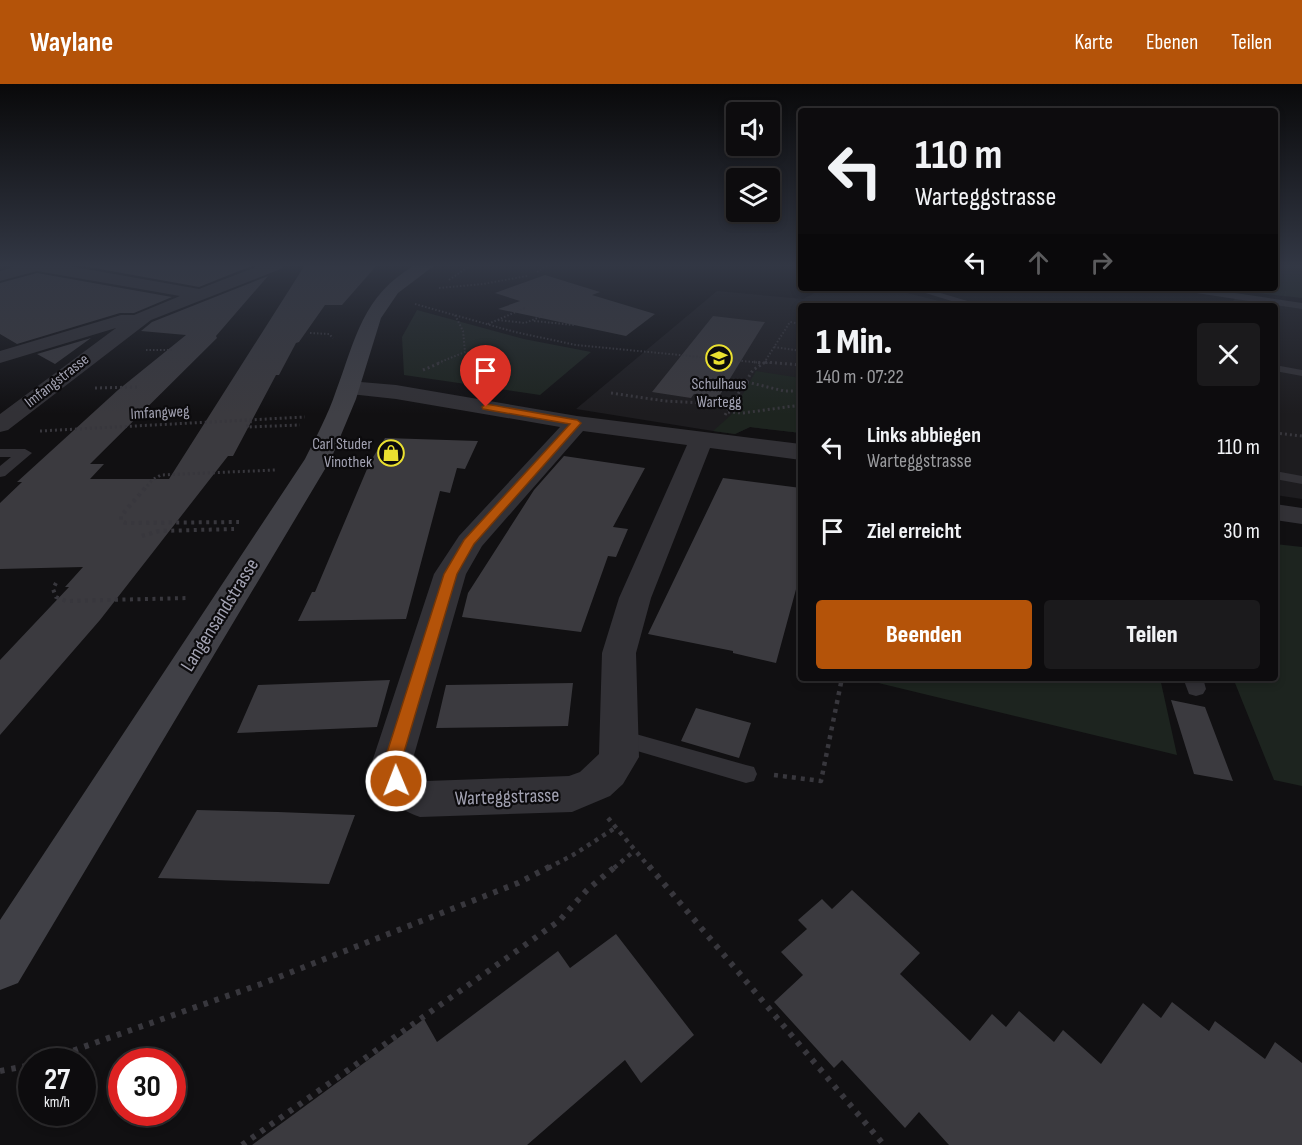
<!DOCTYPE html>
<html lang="de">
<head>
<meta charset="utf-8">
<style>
	:root { --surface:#0d0c0e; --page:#1b1a1c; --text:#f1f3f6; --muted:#9a9b9e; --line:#2d2c2e; --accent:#b45309 }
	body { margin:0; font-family:"Sofia Sans Condensed",sans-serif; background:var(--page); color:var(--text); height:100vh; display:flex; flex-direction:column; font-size:22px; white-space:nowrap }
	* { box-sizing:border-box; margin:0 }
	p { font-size:20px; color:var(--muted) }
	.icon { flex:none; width:33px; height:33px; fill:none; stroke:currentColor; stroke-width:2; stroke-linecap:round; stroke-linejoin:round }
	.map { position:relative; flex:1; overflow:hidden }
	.drawer { position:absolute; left:798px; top:219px; width:480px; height:378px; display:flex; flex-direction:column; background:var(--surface); border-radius:6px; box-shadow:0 3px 9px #0003,0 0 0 2px var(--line) }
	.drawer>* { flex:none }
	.hud { position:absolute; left:798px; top:24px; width:480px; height:183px; border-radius:6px; box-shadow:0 3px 9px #0003,0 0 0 2px var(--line); background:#0d0c0e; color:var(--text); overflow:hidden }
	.controls { position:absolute; left:726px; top:18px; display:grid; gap:12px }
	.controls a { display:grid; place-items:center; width:54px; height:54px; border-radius:6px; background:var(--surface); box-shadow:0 3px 9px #0003,0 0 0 2px var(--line); font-size:30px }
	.speed { position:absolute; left:18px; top:964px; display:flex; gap:12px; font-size:30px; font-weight:700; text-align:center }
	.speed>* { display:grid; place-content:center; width:78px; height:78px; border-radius:50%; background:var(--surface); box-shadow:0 3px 9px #0003,0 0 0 2px var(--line); line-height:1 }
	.speed small { font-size:15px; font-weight:400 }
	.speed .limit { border:9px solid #d22; background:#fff; color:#111 }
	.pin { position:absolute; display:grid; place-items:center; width:51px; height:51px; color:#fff; margin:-62px -26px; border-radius:50% 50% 50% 0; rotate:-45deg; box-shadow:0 0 6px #0007 }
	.pin .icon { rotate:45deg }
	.me { position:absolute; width:66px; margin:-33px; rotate:359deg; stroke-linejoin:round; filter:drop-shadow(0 0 4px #0008) }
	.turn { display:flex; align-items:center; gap:21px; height:126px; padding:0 18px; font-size:27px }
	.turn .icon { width:78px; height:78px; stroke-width:2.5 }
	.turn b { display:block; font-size:42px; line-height:51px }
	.lanes { display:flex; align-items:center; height:57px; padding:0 18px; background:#0003; justify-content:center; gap:30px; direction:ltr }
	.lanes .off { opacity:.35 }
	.round { display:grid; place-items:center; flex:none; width:63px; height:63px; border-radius:6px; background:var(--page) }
	.summary { display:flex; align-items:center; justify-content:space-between; height:102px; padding:0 18px }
	h1 { font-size:36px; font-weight:800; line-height:45px }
	.action { display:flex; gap:12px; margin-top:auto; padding:12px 18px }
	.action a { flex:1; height:69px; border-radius:6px; background:var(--accent); color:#fff; font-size:24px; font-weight:800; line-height:69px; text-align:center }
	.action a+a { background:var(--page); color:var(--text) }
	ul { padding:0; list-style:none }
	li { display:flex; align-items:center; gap:18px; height:84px; padding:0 18px }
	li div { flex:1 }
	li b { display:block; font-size:22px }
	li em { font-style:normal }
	header { display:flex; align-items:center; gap:36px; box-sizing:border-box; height:84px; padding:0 30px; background:var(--accent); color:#fff }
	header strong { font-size:28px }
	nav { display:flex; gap:33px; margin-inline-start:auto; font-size:21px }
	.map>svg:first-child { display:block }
	.built { fill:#1d1c1f }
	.green { fill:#1d241f }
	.building { fill:#3b3a3f }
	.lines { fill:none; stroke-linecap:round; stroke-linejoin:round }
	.path-far4 { stroke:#38373d; stroke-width:2; stroke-dasharray:1.5 2; stroke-linecap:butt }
	.path-far3 { stroke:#38373d; stroke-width:3; stroke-dasharray:2 3; stroke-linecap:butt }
	.path-far2 { stroke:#38373d; stroke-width:4; stroke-dasharray:3 4.5; stroke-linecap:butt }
	.path-far1 { stroke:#38373d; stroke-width:4.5; stroke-dasharray:4 5; stroke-linecap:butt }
	.path { stroke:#38373d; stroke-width:6; stroke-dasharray:4.5 7; stroke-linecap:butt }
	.lane { fill:#323136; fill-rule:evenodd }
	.street { fill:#323136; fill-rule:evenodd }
	.secondary { fill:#404046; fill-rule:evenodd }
	.route { fill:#b45309; stroke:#753606; stroke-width:1.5 }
	.labels { text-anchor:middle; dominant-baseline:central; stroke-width:4.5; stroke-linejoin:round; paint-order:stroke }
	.far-street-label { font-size:16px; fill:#a2a2b2; stroke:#0c0b0d }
	.far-poi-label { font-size:16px; fill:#a2a2b2; stroke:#0c0b0d }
	.street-label { font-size:20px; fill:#a2a2b2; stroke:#0c0b0d }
</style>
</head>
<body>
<header>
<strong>Waylane</strong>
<nav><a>Karte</a><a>Ebenen</a><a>Teilen</a></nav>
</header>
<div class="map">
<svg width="1302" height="1061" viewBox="0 0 1302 1061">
	<rect width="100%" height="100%" fill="#111012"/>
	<path class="built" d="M 824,204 L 887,204 L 959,222 L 801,222 L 801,349 L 750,343 L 735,350 L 713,347 L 576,325 L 717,207 L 803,215 Z
		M 1240,210 L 1302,221 L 1302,415 L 1275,411 L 1275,222 L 1228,222 Z"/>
	<path class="green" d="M 1275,181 L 1302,182 L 1302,214 L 1212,204 L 1275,204 Z
		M 417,226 L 524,255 L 591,268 L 540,311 L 404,291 L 402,253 Z
		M 756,287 L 801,294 L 801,349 L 750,343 L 735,350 L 713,347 L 731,331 Z
		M 1275,460 L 1302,463 L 1302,702 L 1274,696 L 1233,594 L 1275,594 Z
		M 866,594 L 1160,594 L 1177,671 L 866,596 Z"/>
	<path class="building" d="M 78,181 L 254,181 L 199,203 Z
		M 305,181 L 377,181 L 342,221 L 325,221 L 299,258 L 296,259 L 279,291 L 276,291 L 233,372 L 228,372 L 100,536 L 0,651 L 0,576 L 69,503 L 65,503 L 83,483 L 0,485 L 0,419 L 22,398 L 17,398 L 118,306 L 186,251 L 141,247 L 152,238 L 268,192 L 216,252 L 217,254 L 90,380 L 104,380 L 90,395 L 169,395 Z
		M 37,189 L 172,213 L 134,229 L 120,229 L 17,260 L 0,250 L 0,199 Z
		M 545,191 L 600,208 L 592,211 L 655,230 L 626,252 L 498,225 L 520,217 L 495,209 Z
		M 713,232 L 765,238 L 718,314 L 694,310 L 691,314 L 652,308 Z
		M 91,254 L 55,280 L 37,270 Z
		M 385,354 L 478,357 L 465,385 L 457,384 L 450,409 L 440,407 L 406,535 L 298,537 L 312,508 L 315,508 L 370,378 Z
		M 564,372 L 645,384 L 613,443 L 628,445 L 616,473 L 608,472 L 581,548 L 462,533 L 468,509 L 534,406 Z
		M 723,394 L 801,404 L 801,487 L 776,579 L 733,569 L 733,567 L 648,550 Z
		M 390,596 L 377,643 L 237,649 L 258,601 Z
		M 573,599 L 568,642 L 436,644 L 446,601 Z
		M 1171,616 L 1205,623 L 1233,697 L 1194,690 Z
		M 696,624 L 751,639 L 739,674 L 681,657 Z
		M 197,726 L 278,728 L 355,731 L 329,800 L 158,794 Z
		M 852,806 L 920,869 L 900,890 L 970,957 L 992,930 L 1006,943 L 1019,927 L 1054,958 L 1063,946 L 1101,980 L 1143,919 L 1161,934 L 1172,918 L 1209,947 L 1215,937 L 1265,975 L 1275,958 L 1302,979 L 1302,1061 L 949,1061 L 919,1028 L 905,1044 L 842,976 L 834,984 L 774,918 L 803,891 L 781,868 L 807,845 L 798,836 L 822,815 L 832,825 Z
		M 616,850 L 694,951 L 641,999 L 625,976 L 527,1061 L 252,1061 L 424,935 L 437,958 L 558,867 L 570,884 Z"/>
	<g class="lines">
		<path class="path-far4" d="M 481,181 L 484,183
			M 537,188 L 549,181
			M 449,196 L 471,181
			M 439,204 L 483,200 L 527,192
			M 415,220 L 515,248 L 576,261 L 763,279
			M 498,236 L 525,239 L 545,231
			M 534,237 L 574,241
			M 488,240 L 525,224
			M 310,249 L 329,250 L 333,254
			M 774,263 L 801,267
			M 146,266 L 172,266
			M 438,279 L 465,268 L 463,247 L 455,231
			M 771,279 L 764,279 L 790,238 L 801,240"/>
		<path class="path-far3" d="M 765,278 L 801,281
			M 423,286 L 442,278
			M 747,298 L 784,307 L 801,307
			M 95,304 L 137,303
			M 611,309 L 665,317 L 703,319 L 712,314 L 735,317
			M 728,328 L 743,329 L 801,321
			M 725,331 L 753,286 L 764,279 L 754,278
			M 251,337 L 247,343 L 300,341
			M 40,347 L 305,333
			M 1275,349 L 1302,352
			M 144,406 L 152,396 L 161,391 L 275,386"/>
		<path class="path-far2" d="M 145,404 L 121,432 L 121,437 L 126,439 L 239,438
			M 142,452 L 159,447 L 234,445
			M 56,499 L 53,505 L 56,513 L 66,517 L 189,514"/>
		<path class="path-far1" d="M 774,691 L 821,697 L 842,594
			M 608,734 L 650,784
			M 548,784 L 573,771 L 615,744
			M 614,784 L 634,767"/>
		<path class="path" d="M 649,782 L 884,1061
			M 41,978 L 261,900 L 518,799 L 551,782
			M 0,987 L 32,981
			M 242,1061 L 559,837 L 587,806 L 616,782"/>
		<path class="lane" d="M 1295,181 L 1302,181 L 1302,185 Z
			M 909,204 L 924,204 L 984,222 L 968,222 Z
			M 1178,204 L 1202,204 L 1302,219 L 1302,225 L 1183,207 Z
			M 1275,281 L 1302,286 L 1302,292 L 1275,287 Z
			M 0,365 L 25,365 L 32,369 L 5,392 L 0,393 L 0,382 L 11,373 L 0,373 Z
			M 1275,387 L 1302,392 L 1302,400 L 1275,395 Z
			M 1183,594 L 1203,594 L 1206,605 L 1203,610 L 1196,612 L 1189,610 Z
			M 618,645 L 746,681 L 754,683 L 757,690 L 754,697 L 746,699 L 610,659 L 607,653 L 610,647 Z"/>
		<path class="street" d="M 20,181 L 63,181 L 199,205 L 261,181 L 285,181 L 283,184 L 151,236 L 8,346 L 0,348 L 0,330 L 116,244 L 0,279 L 0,267 L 121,231 L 134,231 L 180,212 L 37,187 L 0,197 L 0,187 Z
			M 349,297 L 396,301 L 577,332 L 801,360 L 801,376 L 710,364 L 651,514 L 636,569 L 639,673 L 623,700 L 610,712 L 572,728 L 420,733 C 390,722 378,709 372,678 L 434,490 L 459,452 L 560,343 L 396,315 L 341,309 L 338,304 L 341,299 ZM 583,347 L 687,361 L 619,514 L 602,569 L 599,670 L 580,688 L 569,692 L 427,697 L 414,688 L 412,678 L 466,490 L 482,462 Z
			M 1275,420 L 1302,424 L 1302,440 L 1275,436 Z"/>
		<path class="secondary" d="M 415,181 L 435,181 L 398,209 L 381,234 L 356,315 L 331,375 L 18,899 L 0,906 L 0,836 L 305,375 C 316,353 328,331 336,307 C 356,254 362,212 415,181 Z"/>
	</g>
	<linearGradient id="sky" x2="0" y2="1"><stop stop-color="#09090a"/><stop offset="0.55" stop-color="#323744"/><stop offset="1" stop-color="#323744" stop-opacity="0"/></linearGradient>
	<rect width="1302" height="330" fill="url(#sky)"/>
	<path class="route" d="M 486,320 L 577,336 L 581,339 L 474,460 L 457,490 L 401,678 L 405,697 L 402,702 L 396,704 L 390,702 L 384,678 L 444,490 L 464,456 L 570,340 L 483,325 L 482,323 Z"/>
	<defs>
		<g id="school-ring" transform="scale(1.35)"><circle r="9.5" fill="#0c0b0d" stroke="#eae030" stroke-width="1.5"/><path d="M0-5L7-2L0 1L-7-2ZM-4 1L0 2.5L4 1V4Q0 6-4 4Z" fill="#eae030"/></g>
		<g id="shop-ring" transform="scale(1.35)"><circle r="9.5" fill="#0c0b0d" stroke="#eae030" stroke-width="1.5"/><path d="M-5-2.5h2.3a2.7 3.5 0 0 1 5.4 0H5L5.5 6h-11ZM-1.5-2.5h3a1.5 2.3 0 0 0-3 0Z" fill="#eae030"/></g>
	</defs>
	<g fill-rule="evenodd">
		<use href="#school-ring" x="719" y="274"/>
		<use href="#shop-ring" x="391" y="369"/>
	</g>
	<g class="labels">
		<g class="far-street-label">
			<text transform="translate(57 297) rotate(-38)">Imfangstrasse</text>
			<text transform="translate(160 329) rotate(-3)">Imfangweg</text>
		</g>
		<g class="far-poi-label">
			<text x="719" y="300">Schulhaus<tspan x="719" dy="18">Wartegg</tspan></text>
			<text x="372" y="360" text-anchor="end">Carl Studer<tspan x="372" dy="18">Vinothek</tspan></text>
		</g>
		<g class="street-label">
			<text transform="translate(220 531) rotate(-58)">Langensandstrasse</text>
			<text transform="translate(507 713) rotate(-2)">Warteggstrasse</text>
		</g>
	</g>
</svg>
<div class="controls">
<a><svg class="icon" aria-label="sound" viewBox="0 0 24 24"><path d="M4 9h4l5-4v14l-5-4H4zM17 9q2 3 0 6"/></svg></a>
<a><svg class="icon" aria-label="layers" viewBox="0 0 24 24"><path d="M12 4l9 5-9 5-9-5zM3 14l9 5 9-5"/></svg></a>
</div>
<div class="speed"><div>27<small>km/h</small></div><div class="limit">30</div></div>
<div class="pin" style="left:486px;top:323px;background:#d93025"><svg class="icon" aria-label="arrive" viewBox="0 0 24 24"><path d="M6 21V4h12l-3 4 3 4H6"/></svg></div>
<svg class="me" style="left:396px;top:697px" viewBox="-20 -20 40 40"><circle r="17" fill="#b45309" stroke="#fff" stroke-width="3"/><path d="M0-11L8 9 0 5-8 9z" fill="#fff"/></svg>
<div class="hud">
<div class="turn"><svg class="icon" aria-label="left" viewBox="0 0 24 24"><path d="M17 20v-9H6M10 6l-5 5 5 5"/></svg><div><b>110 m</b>Warteggstrasse</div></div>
<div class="lanes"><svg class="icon" aria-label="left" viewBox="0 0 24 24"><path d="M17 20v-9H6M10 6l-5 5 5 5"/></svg><svg class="icon off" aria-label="ahead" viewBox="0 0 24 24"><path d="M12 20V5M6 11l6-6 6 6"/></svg><svg class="icon off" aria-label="right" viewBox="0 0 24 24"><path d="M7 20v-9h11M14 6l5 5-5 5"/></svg></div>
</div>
<section class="drawer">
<div class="summary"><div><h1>1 Min.</h1><p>140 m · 07:22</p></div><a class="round"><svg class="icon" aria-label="close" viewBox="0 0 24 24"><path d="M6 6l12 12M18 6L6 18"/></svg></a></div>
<ul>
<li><svg class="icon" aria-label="left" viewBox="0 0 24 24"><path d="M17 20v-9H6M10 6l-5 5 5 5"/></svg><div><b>Links abbiegen</b><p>Warteggstrasse</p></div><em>110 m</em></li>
<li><svg class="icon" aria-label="arrive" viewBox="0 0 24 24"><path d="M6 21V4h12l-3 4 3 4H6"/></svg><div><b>Ziel erreicht</b></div><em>30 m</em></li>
</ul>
<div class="action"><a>Beenden</a><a>Teilen</a></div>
</section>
</div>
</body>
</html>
